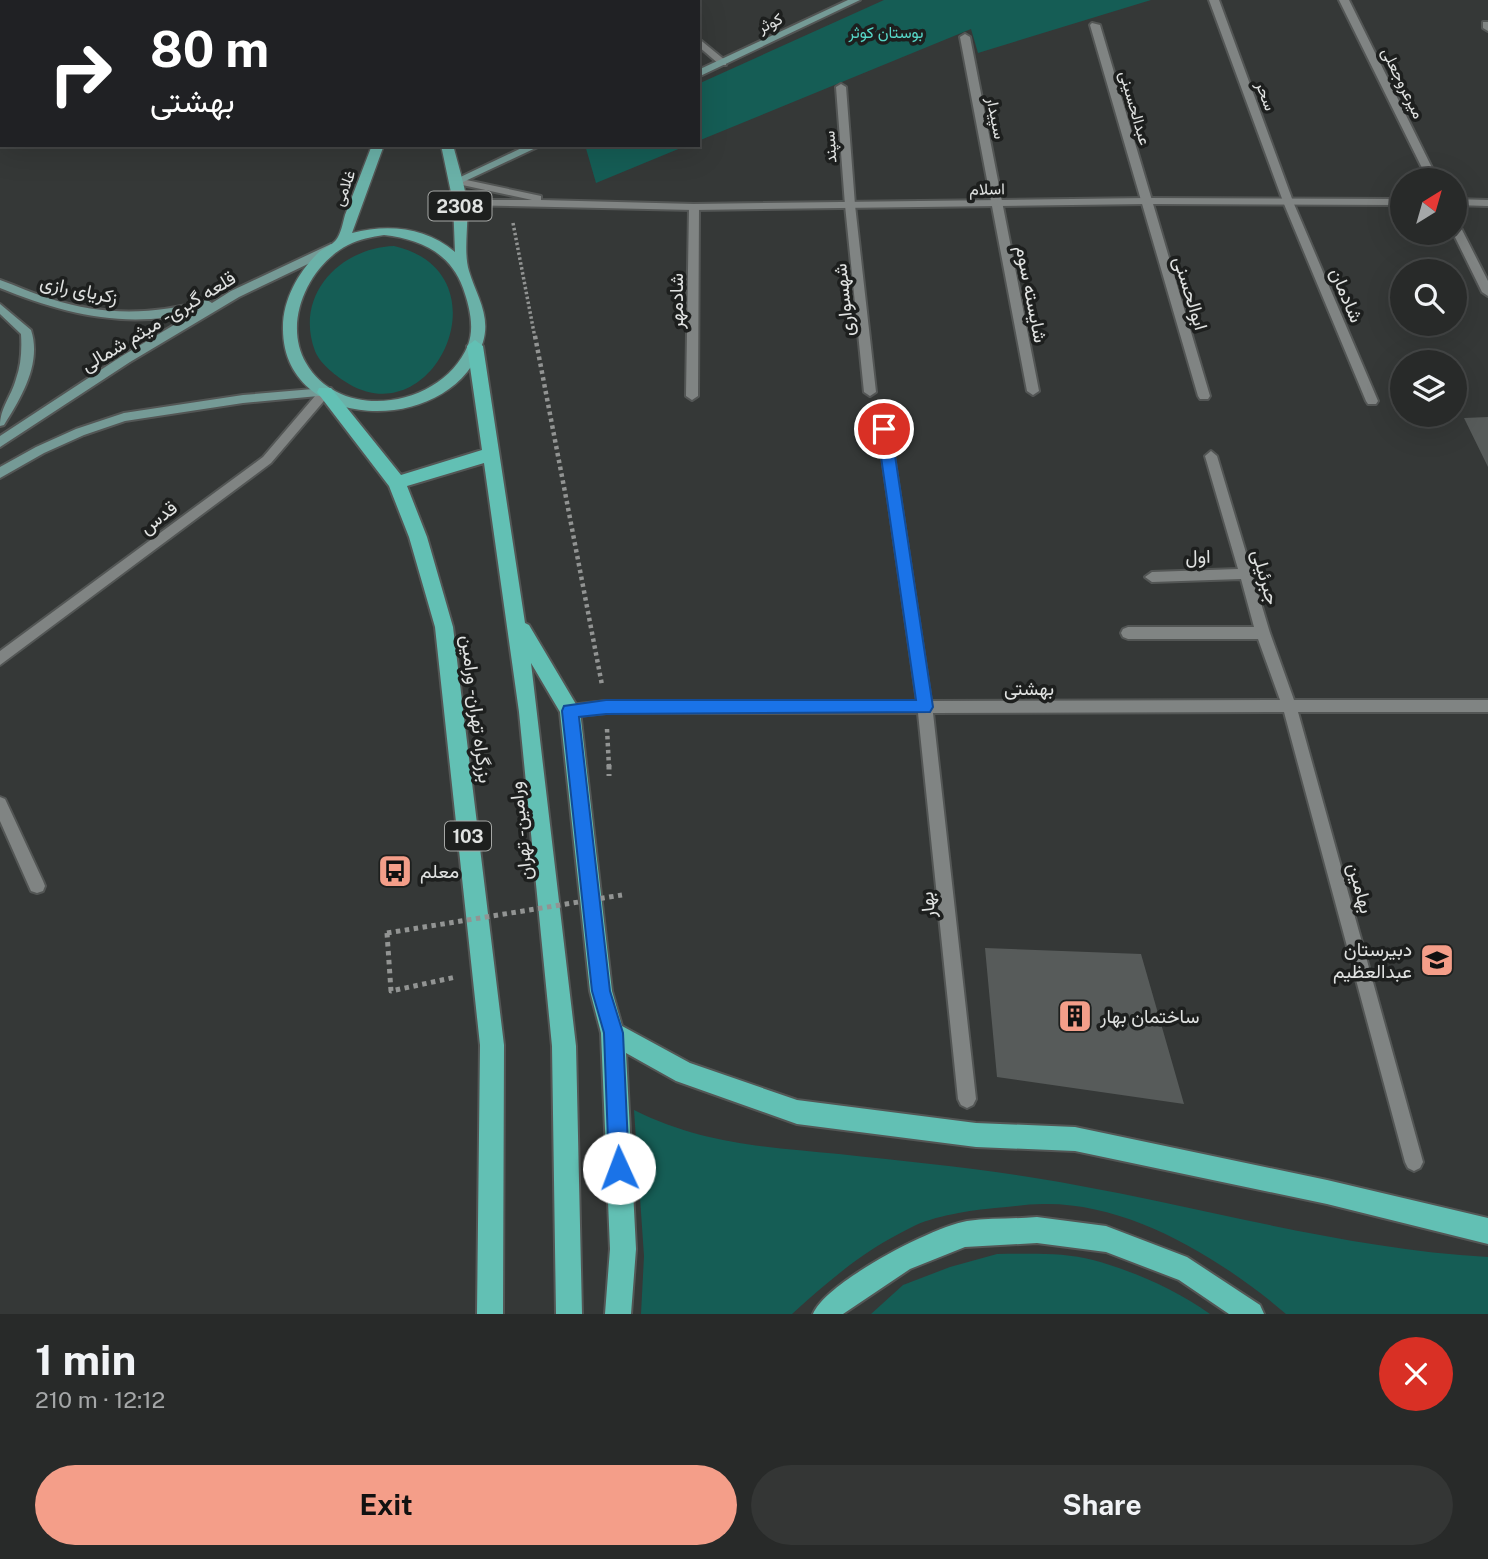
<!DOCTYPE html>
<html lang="en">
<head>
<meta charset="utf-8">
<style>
	:root { --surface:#282a29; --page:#343635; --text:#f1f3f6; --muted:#a5a7a8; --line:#444646; --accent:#f49e89 }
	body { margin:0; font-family:"Public Sans",Vazirmatn,sans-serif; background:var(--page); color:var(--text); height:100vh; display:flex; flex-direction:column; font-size:26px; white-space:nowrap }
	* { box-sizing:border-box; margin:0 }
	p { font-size:23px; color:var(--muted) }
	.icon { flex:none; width:38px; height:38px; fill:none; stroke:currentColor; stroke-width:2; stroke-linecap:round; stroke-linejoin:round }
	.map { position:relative; height:1314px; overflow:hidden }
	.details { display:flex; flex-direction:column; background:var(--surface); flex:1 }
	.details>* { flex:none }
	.top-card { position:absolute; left:0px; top:0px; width:700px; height:147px; box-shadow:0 7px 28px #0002,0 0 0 2px var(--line); background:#202124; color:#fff; overflow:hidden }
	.needle { width:46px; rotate:37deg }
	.fabs { position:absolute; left:1390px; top:168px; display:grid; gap:14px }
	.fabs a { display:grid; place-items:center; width:77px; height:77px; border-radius:50%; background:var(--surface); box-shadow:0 7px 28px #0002,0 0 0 2px var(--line); font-size:35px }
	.pin { position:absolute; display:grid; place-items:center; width:60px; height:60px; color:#fff; margin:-30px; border:4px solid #fff; border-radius:50%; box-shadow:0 2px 7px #0007 }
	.me { position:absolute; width:77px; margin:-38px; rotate:358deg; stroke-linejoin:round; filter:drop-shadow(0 0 5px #0008) }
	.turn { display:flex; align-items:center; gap:24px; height:147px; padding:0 35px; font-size:32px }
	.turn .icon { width:91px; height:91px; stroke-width:2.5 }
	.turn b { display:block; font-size:49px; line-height:60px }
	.round { display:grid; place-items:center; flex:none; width:74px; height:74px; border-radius:37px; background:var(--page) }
	.headline { display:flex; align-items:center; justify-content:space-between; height:119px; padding:0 35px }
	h1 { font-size:42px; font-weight:700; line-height:52px }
	.button { display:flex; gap:14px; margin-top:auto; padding:14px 35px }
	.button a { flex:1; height:80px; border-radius:42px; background:var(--accent); color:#111; font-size:28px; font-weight:700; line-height:80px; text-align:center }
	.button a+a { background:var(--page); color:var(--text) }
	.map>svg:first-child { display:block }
	.green { fill:#155d55 }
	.building { fill:#575b5a }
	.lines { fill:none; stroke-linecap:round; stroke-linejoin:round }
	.minor-casing { stroke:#535655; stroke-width:4 }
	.tertiary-casing { stroke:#535655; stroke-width:4 }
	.secondary-casing { stroke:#535655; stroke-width:4 }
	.primary-casing { stroke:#535655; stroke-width:3 }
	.trunk-casing { stroke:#535655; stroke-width:4 }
	.path-far2 { stroke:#929493; stroke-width:3.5; stroke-dasharray:2.5 2.5; stroke-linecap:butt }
	.path-far1 { stroke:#929493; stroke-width:4.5; stroke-dasharray:3.5 3.5; stroke-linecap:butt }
	.path { stroke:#929493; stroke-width:5; stroke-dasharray:4.5 4.5; stroke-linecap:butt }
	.minor { fill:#808483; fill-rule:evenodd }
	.tertiary { fill:#808483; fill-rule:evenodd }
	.secondary { fill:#759a96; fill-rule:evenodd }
	.primary { fill:#6ab1a8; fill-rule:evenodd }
	.trunk { fill:#62c0b4; fill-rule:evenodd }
	.path-bridge { stroke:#929493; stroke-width:5; stroke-dasharray:4.5 4.5; stroke-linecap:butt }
	.route { fill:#1a73e8; stroke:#114b97; stroke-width:2 }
	.labels { text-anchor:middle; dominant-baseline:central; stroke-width:7; stroke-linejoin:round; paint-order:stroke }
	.far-street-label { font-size:16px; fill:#e0e2e1; stroke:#1d1f1e }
	.far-park-label { font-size:16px; fill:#57d7c7; stroke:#1d1f1e }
	.shield { fill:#1d1f1e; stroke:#a6a8a6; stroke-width:2 }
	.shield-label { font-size:18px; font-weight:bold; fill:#e0e2e1 }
	.street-label { font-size:19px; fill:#e0e2e1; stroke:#1d1f1e }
	.poi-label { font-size:19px; fill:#e0e2e1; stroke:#1d1f1e; text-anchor:start }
</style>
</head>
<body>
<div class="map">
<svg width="1488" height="1314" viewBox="0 0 1488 1314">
	<rect width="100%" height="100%" fill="#353837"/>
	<path class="green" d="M 884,0 L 1151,0 L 978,53 L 971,29 L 698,141 L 698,84 Z
		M 585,145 L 688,145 L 596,183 Z
		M 394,246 C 508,272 436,435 349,384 C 337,377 320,364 315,351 C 294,295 340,248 394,246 Z
		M 634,1110 C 702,1144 765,1147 839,1154 C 902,1161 966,1167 1029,1177 C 1183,1201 1332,1248 1488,1257 L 1488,1314 L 1286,1314 C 1223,1260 1130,1202 1043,1204 C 1027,1204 1011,1207 995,1208 C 972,1210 933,1216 912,1227 C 863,1251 832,1278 792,1314 L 641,1314 L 644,1256 Z
		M 997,1254 C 1028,1254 1063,1252 1093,1260 C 1133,1271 1177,1290 1210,1314 L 871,1314 L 903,1285 L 950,1267 Z"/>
	<path class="building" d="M 1488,417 L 1488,467 L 1464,418 Z
		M 985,948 L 1141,954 L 1184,1104 L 997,1077 Z"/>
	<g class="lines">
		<g class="minor-casing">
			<path id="minor" d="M 143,0 L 153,0 L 142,2 Z
				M 648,0 L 658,0 L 659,2 L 650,2 Z
				M 1209,0 L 1219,0 L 1294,204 L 1378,401 L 1376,404 L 1368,404 L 1366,401 L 1284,204 Z
				M 1339,0 L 1349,0 L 1438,180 L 1428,180 Z
				M 1483,22 L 1488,22 L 1488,31 L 1483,28 Z
				M 1092,23 L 1100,25 L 1210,396 L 1208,399 L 1200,399 L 1198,396 L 1090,25 Z
				M 965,34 L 970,37 L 1039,391 L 1033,395 L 1027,391 L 960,37 Z
				M 698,38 L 726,61 L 726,65 L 720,65 L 698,46 Z
				M 841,84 L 846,87 L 855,205 L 876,392 L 870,396 L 864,392 L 845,205 L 836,87 Z
				M 0,91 L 2,91 L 2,98 L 0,97 Z
				M 694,204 L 699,207 L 698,396 L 692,400 L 686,396 L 689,207 Z
				M 1454,221 L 1459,224 L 1488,281 L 1488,296 L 1482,292 L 1453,233 Z
				M 325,388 L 331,392 L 329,395 L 271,463 L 0,665 L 0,651 L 263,457 L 321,389 Z
				M 884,425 L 890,429 L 931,701 L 1280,700 L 1258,639 L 1128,639 L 1123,637 L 1121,633 L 1123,629 L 1128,627 L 1254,627 L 1241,579 L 1152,582 L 1145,577 L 1152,572 L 1238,569 L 1205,456 L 1211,451 L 1217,456 L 1270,633 L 1294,700 L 1488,700 L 1488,712 L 1298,712 L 1423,1162 L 1420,1168 L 1414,1171 L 1408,1168 L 1405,1162 L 1284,712 L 933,713 L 976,1099 L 973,1105 L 967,1108 L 961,1105 L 958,1099 L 918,713 L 606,713 L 570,717 L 565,715 L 563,711 L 565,707 L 570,705 L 606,701 L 917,701 L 878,429 Z
				M 0,797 L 5,799 L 43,881 L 45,886 L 43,891 L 37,893 L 31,891 L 0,821 Z"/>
		</g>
		<g class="tertiary-casing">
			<path id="tertiary" d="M 457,178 L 541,196 L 541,200 L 694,204 L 1146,198 L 1402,199 L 1402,205 L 1146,204 L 694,210 L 460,205 L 455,202 L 456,200 L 532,200 L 453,183 L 452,181 Z
				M 1454,199 L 1488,200 L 1488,206 L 1454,205 Z"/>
		</g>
		<g class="secondary-casing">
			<path id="secondary" d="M 848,0 L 860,0 L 698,77 L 698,70 Z
				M 528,145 L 542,145 L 461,183 L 457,184 L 452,181 Z
				M 331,244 L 336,248 L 335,251 L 239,297 L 130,362 L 0,447 L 0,436 L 122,356 L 199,310 C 131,331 64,314 0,288 L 0,280 C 17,286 34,294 51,299 C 104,316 154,315 207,300 L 212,303 L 231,291 Z
				M 0,304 L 31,330 C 42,363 21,398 4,425 L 0,426 C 0,408 11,397 16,379 C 21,365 22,350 21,334 L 0,314 Z
				M 325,388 L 331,392 L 329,395 L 243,403 L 125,421 L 84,435 L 44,453 L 0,478 L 0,467 L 36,447 L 76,429 L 124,413 L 243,395 Z"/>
		</g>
		<g class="primary-casing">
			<path id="primary" d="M 347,0 L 359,0 L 359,2 L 347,2 Z
				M 395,0 L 407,0 L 408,2 L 396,2 Z
				M 372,145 L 384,145 L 352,233 C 388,224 425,227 455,252 L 453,202 L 441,145 L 453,145 C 458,164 464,183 467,202 C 469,224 463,251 469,271 C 476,295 491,315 483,342 C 455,437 281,436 283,327 C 283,299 299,271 319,252 C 324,248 332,245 336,240 C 341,234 343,222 345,215 C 354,192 363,168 372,145 ZM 384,235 C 419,239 450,252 463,288 C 469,305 475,327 468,345 C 443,407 341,424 306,363 C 282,322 309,265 348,245 C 359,239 372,237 384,235 Z"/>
		</g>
		<g class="trunk-casing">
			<path id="trunk" d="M 475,340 L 483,346 L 525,623 L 529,625 L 580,711 L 612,991 L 622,1026 L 690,1063 L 797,1100 L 976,1123 L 1075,1127 L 1327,1180 L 1488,1218 L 1488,1244 L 1327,1204 L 1075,1151 L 976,1147 L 797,1124 L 676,1081 L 626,1053 L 636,1249 L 631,1314 L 605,1314 L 610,1249 L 601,1033 L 590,991 L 560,712 L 531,663 L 576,1046 L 582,1314 L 556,1314 L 552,1046 L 519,712 L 484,463 L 407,486 L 427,537 L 453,627 L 504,1045 L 503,1314 L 477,1314 L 480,1045 L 435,627 L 409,537 L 389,486 L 317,392 L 319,388 L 331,388 L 401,475 L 482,450 L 467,346 Z
				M 1037,1217 L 1106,1226 L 1187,1257 L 1260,1305 L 1264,1314 L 1229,1314 L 1179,1280 L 1106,1252 L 1037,1243 L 965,1247 L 910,1269 L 843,1314 L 813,1314 C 826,1282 932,1227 967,1221 C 990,1218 1014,1219 1037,1217 Z"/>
		</g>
		<path class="path-far2" d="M 513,223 L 535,338"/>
		<path class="path-far1" d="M 535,336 L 602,685
			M 607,729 L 609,767"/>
		<path class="path" d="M 609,765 L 609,776
			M 387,933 L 391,991 L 456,977"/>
		<use href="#minor" class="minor"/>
		<use href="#tertiary" class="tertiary"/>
		<use href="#secondary" class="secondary"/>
		<use href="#primary" class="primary"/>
		<use href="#trunk" class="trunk"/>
		<path class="path-bridge" d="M 387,933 L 622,895"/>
	</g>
	<path class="route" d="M 884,424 L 891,429 L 933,707 L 930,712 L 606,714 L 579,717 L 610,991 L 623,1033 L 629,1168 L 626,1175 L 619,1178 L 612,1175 L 609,1168 L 604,1033 L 592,991 L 562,711 L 564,706 L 606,700 L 916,700 L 877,429 Z"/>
	<defs>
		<g id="bus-square" transform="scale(1.75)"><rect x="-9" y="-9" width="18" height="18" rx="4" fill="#f49e89" stroke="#1d1f1e"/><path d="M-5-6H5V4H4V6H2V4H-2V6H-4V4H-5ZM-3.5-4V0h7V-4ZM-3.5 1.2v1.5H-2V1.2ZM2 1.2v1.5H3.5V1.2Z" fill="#111"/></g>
		<g id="school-square" transform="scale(1.75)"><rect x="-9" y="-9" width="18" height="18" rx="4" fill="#f49e89" stroke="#1d1f1e"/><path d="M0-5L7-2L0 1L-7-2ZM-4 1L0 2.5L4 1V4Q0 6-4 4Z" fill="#111"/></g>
		<g id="building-square" transform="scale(1.75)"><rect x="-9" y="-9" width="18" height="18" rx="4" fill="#f49e89" stroke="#1d1f1e"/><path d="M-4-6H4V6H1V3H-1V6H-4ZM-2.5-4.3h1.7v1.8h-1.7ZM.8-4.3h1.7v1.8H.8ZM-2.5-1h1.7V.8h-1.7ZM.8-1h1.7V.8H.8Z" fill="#111"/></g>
	</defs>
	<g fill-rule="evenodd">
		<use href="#bus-square" x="395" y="871"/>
		<use href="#school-square" x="1437" y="960"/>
		<use href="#building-square" x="1075" y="1016"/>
	</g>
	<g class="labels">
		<g class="far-street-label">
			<text transform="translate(770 23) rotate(-26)">کوثر</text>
			<text transform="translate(1403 83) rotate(64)">میرعروجعلی</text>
			<text transform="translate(1266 96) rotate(70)">سحر</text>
			<text transform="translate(1135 108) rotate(74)">عبدالحسینی</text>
			<text transform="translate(996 118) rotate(79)">سپیدار</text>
			<text transform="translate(830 147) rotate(-94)">سپند</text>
			<text transform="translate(344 188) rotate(-69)">غلامی</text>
			<text transform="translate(987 189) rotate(-1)">اسلام</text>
		</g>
		<g class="far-park-label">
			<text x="886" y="32">بوستان کوثر</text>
		</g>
		<g class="shield">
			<rect x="428.5" y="191.5" width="63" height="29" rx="5"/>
			<rect x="445" y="821.5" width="46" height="29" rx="5"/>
		</g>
		<g class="shield-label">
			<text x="460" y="206">2308</text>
			<text x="468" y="836">103</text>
		</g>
		<g class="street-label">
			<text transform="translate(79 289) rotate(12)">زکریای رازی</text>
			<text transform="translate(1191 293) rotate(73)">ابوالحسنی</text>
			<text transform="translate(1032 294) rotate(79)">شایسته سوم</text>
			<text transform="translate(1347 295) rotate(67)">شادمان</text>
			<text transform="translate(843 300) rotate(-96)">شهسواری</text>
			<text transform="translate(676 301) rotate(-90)">شادمهر</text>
			<text transform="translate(158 321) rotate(-31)">قلعه گبری - میثم شمالی</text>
			<text transform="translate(158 517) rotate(-37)">قدس</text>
			<text transform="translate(1198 556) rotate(-1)">اول</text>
			<text transform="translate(1266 577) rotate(74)">جبرئیلی</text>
			<text x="1029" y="688">بهشتی</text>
			<text transform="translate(477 709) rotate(83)">بزرگراه تهران - ورامین</text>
			<text transform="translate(520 831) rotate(-96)">ورامین - تهران</text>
			<text transform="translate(1361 888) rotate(75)">بهامین</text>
			<text transform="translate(927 905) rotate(-96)">بهار</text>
		</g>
		<g class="poi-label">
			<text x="420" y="871">معلم</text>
			<text x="1412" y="949" text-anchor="end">دبیرستان<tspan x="1412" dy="22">عبدالعظیم</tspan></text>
			<text x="1100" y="1016">ساختمان بهار</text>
		</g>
	</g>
</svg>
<div class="fabs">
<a><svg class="needle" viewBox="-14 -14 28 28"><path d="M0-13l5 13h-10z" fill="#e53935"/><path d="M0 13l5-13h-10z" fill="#a5a7a8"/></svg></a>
<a><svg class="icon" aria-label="search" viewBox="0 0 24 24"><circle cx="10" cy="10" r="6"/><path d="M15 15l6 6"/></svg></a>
<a><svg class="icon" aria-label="layers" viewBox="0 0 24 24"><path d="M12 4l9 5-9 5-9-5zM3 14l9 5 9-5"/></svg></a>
</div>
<div class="pin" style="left:884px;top:429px;background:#d93025"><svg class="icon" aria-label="arrive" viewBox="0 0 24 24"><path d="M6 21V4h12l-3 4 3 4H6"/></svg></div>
<svg class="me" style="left:619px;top:1168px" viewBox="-20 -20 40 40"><circle r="19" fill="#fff"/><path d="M0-13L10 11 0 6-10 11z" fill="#1a73e8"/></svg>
<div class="top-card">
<div class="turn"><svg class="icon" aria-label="right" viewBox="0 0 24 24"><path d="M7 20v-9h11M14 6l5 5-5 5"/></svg><div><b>80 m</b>بهشتی</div></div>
</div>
</div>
<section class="details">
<div class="headline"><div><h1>1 min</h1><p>210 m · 12:12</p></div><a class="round" style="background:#d93025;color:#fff"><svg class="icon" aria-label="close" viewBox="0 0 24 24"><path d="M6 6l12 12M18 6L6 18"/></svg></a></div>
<div class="button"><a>Exit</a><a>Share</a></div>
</section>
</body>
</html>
